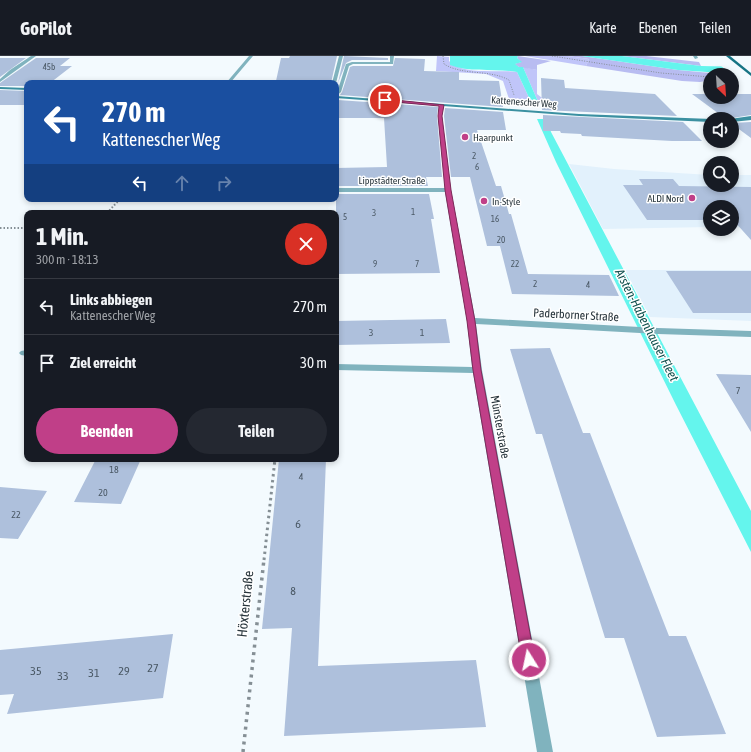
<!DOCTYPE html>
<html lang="de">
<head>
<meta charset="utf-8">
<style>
	:root { --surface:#171b24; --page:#242831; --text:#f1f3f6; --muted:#9ea1a6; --line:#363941; --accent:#c03f88 }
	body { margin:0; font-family:"Asap Condensed",sans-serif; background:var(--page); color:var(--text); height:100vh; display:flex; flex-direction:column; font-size:15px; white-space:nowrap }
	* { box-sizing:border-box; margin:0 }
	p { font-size:13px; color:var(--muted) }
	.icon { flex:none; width:22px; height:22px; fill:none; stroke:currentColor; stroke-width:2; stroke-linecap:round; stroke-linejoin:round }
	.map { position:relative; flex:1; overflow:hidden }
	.panel { position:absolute; left:24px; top:154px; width:315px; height:252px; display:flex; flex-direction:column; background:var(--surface); border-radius:8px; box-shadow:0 2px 6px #0003 }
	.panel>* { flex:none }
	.banner { position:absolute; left:24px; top:24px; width:315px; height:122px; border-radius:8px; box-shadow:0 2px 6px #0003; background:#1a4fa0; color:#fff; overflow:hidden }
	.needle { width:26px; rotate:155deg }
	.tools { position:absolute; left:703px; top:12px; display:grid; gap:8px }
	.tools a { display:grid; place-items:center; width:36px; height:36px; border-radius:50%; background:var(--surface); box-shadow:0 2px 6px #0003; font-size:20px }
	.pin { position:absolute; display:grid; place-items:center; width:34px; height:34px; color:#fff; margin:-17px; border:2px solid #fff; border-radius:50%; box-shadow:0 1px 4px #0007 }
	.me { position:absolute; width:44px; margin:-22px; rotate:350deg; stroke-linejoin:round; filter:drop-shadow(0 0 3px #0008) }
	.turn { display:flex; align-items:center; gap:14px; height:84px; padding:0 12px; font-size:18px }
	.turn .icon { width:52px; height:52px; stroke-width:2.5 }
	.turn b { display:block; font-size:28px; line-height:34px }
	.lanes { display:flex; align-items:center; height:38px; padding:0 12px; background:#0003; justify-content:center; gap:20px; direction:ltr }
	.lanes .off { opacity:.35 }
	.round { display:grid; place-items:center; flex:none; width:42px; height:42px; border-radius:21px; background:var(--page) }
	.headline { display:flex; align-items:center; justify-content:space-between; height:68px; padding:0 12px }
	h1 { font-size:24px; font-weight:700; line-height:30px }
	.primary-button { display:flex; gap:8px; margin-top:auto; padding:8px 12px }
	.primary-button a { flex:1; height:46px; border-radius:24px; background:var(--accent); color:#fff; font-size:16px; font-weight:700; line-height:46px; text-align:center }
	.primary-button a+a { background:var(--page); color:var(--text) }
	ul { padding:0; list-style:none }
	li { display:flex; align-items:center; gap:12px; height:56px; padding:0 12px; border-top:1px solid var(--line) }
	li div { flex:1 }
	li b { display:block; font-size:15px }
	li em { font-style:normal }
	header { display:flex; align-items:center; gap:24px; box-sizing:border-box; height:56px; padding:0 20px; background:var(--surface); border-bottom:1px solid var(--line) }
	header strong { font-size:19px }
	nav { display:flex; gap:22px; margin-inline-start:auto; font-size:14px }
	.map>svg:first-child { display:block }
	.built { fill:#e2f1fc }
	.green { fill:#c0c5f9 }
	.forest { fill:#b8bcf1 }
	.water { fill:#64f5ed }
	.pier { fill:#f3fafe }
	.building { fill:#aec0dc }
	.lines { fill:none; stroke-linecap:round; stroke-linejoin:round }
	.path-far3 { stroke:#858f95; stroke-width:1; stroke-dasharray:1 1.5; stroke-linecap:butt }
	.path-far2 { stroke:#858f95; stroke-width:2; stroke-dasharray:1.5 2; stroke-linecap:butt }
	.path-far1 { stroke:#858f95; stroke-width:3; stroke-dasharray:2.5 3.5; stroke-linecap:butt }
	.path { stroke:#858f95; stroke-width:3.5; stroke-dasharray:3 4.5; stroke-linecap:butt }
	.lane { fill:#80b3be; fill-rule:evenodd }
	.street { fill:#80b3be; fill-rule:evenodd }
	.secondary { fill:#3b90a1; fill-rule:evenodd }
	.primary { fill:#167484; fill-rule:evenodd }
	.route { fill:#c03f88; stroke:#7d2958 }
	.poi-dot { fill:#c03f88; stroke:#fff; stroke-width:1.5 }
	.labels { text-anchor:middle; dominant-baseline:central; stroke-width:3; stroke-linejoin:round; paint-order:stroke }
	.far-number-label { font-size:9px; fill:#4a5865 }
	.far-street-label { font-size:10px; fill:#29363d; stroke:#fff }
	.far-poi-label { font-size:10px; fill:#29363d; stroke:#fff; text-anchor:start }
	.number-label { font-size:10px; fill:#4a5865 }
	.street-label { font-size:12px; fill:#29363d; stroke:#fff }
	.near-number-label { font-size:12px; fill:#4a5865 }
	.water-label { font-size:13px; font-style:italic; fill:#13524f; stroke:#fff }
	.near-street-label { font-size:14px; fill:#29363d; stroke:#fff }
</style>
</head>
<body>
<header>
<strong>GoPilot</strong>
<nav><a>Karte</a><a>Ebenen</a><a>Teilen</a></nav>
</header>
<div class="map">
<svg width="751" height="696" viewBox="0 0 751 696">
	<rect width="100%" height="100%" fill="#f3fafe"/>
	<path class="built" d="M 569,108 L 614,113 L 710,119 L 710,129 L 732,129 L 732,119 L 751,119 L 751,172 L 732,171 L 732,151 L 710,151 L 710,171 L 603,173 Z
		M 625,214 L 751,214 L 751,265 L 650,261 Z"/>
	<path class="green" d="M 437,0 L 449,1 L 449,5 C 463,20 497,13 517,16 L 532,48 L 510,46 L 503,25 L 486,18 L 436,15 Z
		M 525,0 L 568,0 L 589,3 L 586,10 Z
		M 523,11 L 537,14 L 537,38 L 551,49 L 539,48 Z"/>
	<path class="forest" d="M 518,0 L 551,5 L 537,9 L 537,14 L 519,11 L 514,8 L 521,6 L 517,2 Z
		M 568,0 L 582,0 L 678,14 L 732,19 L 710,19 L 710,24 L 700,26 L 682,25 L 586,10 L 589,3 Z
		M 622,0 L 646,0 L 699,6 L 701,10 Z"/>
	<path class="water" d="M 450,0 L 518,0 L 517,2 L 522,6 L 515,8 L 519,11 L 523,11 L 539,48 L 532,48 L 517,16 C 495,12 471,17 450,9 Z
		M 582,0 L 622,0 L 701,10 L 751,11 L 751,19 L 678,14 Z
		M 537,63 L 547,63 L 551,76 L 751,455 L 751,496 L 676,349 L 556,106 Z"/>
	<path class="pier" d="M 720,9 L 750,10 L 751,11 L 751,21 L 733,20 Z"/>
	<path class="building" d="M 290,0 L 337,0 L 331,27 L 276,25 L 281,2 L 289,2 Z
		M 344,0 L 388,2 L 388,4 L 352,4 L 346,7 L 338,27 Z
		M 0,2 L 26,2 L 0,21 Z
		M 36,2 L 70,2 L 60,10 L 72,10 L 50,27 L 27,27 L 27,30 L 0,30 L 0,27 Z
		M 395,2 L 425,3 L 424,15 L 459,16 L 459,24 L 499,25 L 503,51 L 340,39 L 342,36 L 350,11 L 353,10 L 393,10 Z
		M 541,22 L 564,24 L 565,32 L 655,38 L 677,60 L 542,54 Z
		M 0,34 L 27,35 L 27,49 L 0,49 Z
		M 692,38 L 710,38 L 710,41 L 732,41 L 732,38 L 751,38 L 751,59 L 726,63 Z
		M 338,44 L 438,51 L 437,60 L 442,121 L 426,121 L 428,130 L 336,130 L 336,112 L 387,111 L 384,62 L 336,62 Z
		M 445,52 L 503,56 L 506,74 L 477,74 L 496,130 L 501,130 L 509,158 L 511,158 L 528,218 L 609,219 L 619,240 L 512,238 L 500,190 L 487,190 L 470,121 L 451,121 L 444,60 Z
		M 543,59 L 683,66 L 702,85 L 672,85 L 582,80 L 581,78 L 561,77 L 560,75 L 543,75 Z
		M 751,66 L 751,82 L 732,68 L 732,67 Z
		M 639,123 L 673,123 L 679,130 L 751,131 L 751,184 L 734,165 L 732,165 L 732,151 L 710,151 L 710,164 L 647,164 L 623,129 L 643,129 Z
		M 336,138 L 429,138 L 434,163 L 431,163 L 440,217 L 336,218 Z
		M 666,215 L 751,215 L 751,257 L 693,257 Z
		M 446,263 L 450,287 L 336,289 L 336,265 Z
		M 550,292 L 583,377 L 590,377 L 669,580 L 686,580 L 726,678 L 657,681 L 624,582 L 605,582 L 542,378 L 536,378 L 510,293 Z
		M 716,318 L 751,319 L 751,376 Z
		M 96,403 L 141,403 L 121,448 L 74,446 Z
		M 279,403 L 326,403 L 318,610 L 476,604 L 486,671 L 284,680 L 292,572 L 262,573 Z
		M 0,431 L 47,435 L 18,483 L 0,482 Z
		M 173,578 L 163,642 L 7,658 L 14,638 L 0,639 L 0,594 Z"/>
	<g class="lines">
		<path class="path-far3" d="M 443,0 L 444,8 C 463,20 489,13 509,24 L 514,39
			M 552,0 L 661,17 L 710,21"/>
		<path class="path-far2" d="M 107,157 L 120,143
			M 0,172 L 27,172"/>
		<path class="path-far1" d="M 264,504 L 275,403"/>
		<path class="path" d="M 243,696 L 264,503"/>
		<path class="lane" d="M 339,0 L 343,0 L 336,27 L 332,27 Z
			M 390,0 L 394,0 L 393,8 L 353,8 L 349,10 L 341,36 L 336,40 L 346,8 L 352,6 L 390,6 Z
			M 693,0 L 697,0 L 698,2 L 695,3 Z"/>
		<path class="street" d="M 31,0 L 36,0 L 0,26 L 0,23 L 10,14 Z
			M 249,0 L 253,0 L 230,27 L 226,27 Z
			M 442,48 L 444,49 L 442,60 L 451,134 L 475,262 L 658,272 L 751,275 L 751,281 L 658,278 L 476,268 L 482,314 L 553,696 L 537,696 L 473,317 L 336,314 L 336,308 L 472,311 L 467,265 L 445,136 L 336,136 L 336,132 L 445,132 L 438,60 L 440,49 Z
			M 27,294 L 27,300 L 21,299 L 19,297 L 21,295 Z"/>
		<path class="secondary" d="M 0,31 L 27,32 L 27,34 L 0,33 Z
			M 336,40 L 579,58 L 712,63 L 710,63 L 710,66 L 579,60 L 336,42 Z
			M 751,60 L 751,64 L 732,66 L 732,63 L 730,63 Z"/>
		<path class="primary" d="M 726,0 L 730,0 L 751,17 L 751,20 Z"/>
	</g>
	<path class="route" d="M 385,43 L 444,49 L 442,60 L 451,134 L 475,265 L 481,314 L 535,604 L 533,609 L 529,611 L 524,609 L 522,604 L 473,314 L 467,265 L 445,134 L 438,60 L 439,50 L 384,45 Z"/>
	<g class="poi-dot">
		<circle cx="465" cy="81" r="4"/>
		<circle cx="692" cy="142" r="4"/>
		<circle cx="484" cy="145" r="4"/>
	</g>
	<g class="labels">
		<g class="far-number-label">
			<text x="49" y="11">45b</text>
			<text x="474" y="100">2</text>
			<text x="477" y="111">6</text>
			<text x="413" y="156">1</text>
			<text x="374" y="157">3</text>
			<text x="345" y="161">5</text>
			<text x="495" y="163">16</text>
			<text x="501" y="184">20</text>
			<text x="375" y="208">9</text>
			<text x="417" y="208">7</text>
			<text x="515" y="208">22</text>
			<text x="535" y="228">2</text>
			<text x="588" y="229">4</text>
		</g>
		<g class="far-street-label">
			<text transform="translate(524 46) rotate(4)">Kattenescher Weg</text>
			<text x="392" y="124">Lippstädter Straße</text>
		</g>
		<g class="far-poi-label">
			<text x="473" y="81">Haarpunkt</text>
			<text x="684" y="142" text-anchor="end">ALDI Nord</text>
			<text x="492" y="145">In-Style</text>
		</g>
		<g class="number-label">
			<text x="371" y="276">3</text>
			<text x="422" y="276">1</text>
			<text x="738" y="334">7</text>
			<text x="114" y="413">18</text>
			<text x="301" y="420">4</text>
			<text x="103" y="436">20</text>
			<text x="16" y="458">22</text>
		</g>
		<g class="street-label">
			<text transform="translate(576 259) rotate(3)">Paderborner Straße</text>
			<text transform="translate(500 371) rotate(80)">Münsterstraße</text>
		</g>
		<g class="near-number-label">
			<text x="298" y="468">6</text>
			<text x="293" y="535">8</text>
			<text x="153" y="612">27</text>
			<text x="36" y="615">35</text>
			<text x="124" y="615">29</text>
			<text x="94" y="617">31</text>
			<text x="63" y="620">33</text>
		</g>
		<g class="water-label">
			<text transform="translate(647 269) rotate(63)">Arsten-Habenhauser Fleet</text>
		</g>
		<g class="near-street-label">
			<text transform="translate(245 548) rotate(-84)">Höxterstraße</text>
		</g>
	</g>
</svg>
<div class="tools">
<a><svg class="needle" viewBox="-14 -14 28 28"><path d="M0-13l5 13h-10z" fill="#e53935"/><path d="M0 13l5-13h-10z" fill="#9ea1a6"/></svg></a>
<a><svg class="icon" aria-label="sound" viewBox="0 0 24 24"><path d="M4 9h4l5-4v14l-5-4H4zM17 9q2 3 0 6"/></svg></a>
<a><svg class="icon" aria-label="search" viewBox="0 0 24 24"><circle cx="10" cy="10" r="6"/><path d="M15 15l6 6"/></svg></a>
<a><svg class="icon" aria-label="layers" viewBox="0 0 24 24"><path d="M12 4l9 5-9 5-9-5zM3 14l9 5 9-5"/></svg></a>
</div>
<div class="pin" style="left:385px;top:44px;background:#d93025"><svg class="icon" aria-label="arrive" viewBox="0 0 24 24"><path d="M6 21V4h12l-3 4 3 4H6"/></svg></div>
<svg class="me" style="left:529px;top:604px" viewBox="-20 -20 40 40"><circle r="17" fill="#c03f88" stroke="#fff" stroke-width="3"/><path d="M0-11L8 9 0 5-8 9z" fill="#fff"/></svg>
<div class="banner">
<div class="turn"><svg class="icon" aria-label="left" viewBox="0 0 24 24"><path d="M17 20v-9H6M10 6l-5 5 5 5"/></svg><div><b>270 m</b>Kattenescher Weg</div></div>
<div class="lanes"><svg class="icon" aria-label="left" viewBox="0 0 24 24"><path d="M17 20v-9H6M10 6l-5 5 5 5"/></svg><svg class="icon off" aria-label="ahead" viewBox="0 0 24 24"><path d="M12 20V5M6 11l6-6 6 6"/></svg><svg class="icon off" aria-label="right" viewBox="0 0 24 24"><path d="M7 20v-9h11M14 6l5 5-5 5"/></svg></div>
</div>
<section class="panel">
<div class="headline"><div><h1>1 Min.</h1><p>300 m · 18:13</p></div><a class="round" style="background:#d93025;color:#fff"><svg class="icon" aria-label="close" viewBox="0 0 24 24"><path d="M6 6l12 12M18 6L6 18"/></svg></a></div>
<ul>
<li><svg class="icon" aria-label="left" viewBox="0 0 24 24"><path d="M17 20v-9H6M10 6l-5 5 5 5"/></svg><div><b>Links abbiegen</b><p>Kattenescher Weg</p></div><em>270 m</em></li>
<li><svg class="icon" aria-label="arrive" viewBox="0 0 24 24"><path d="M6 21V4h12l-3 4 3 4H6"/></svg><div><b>Ziel erreicht</b></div><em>30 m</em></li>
</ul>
<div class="primary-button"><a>Beenden</a><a>Teilen</a></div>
</section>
</div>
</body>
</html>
